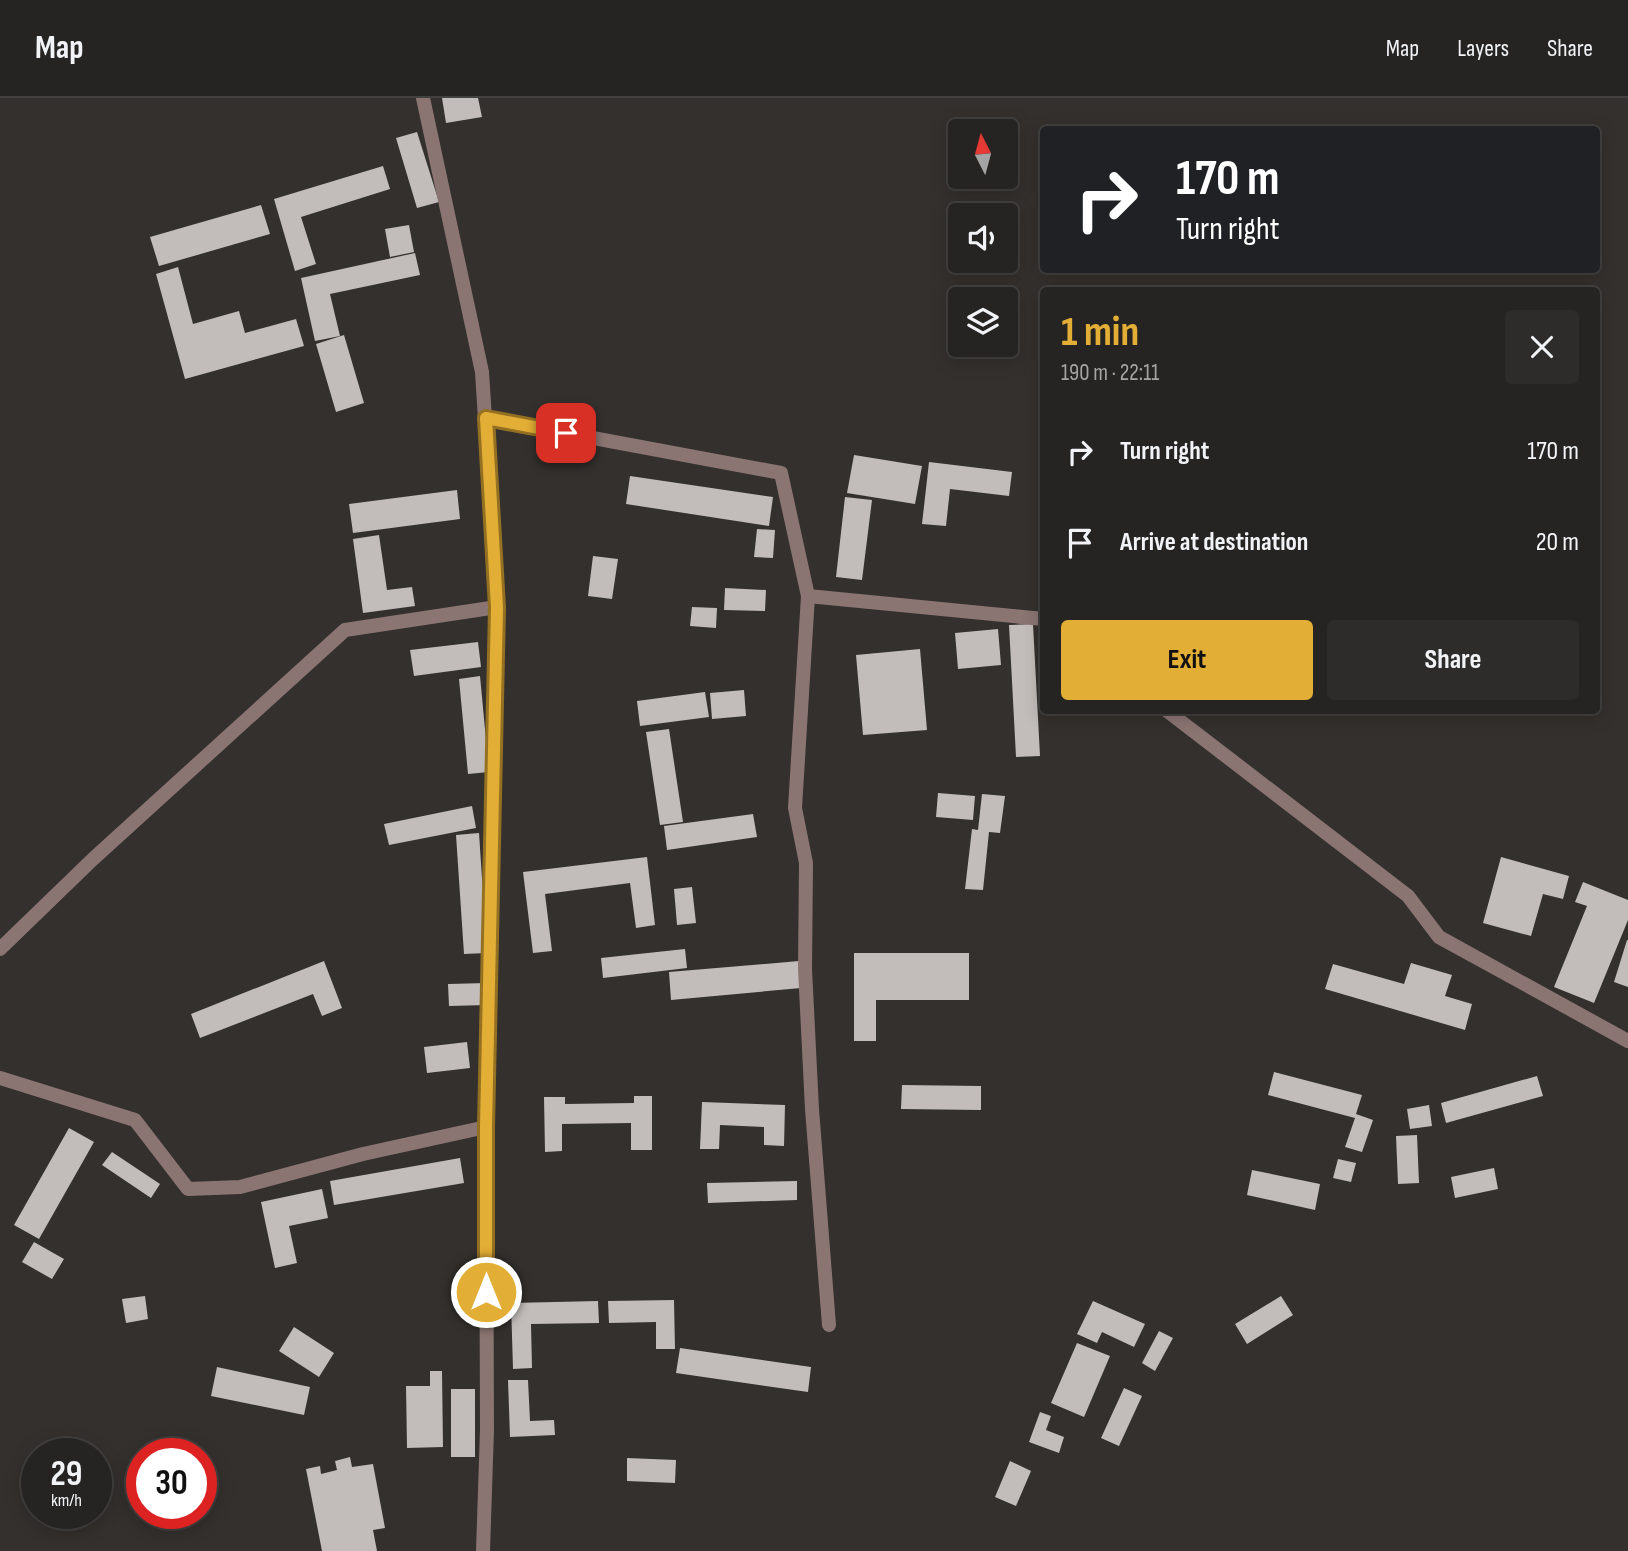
<!DOCTYPE html>
<html lang="en">
<head>
<meta charset="utf-8">
<style>
	:root { --surface:#262422; --page:#2e2c2a; --text:#f1f3f6; --muted:#a4a4a5; --line:#424140; --accent:#e3ae35 }
	body { margin:0; font-family:"Sofia Sans Condensed",sans-serif; background:var(--page); color:var(--text); height:100vh; display:flex; flex-direction:column; font-size:26px; white-space:nowrap }
	* { box-sizing:border-box; margin:0 }
	p { font-size:23px; color:var(--muted) }
	.icon { flex:none; width:38px; height:38px; fill:none; stroke:currentColor; stroke-width:2; stroke-linecap:round; stroke-linejoin:round }
	.map { position:relative; flex:1; overflow:hidden }
	.side { position:absolute; left:1040px; top:189px; width:560px; height:427px; display:flex; flex-direction:column; background:var(--surface); border-radius:7px; box-shadow:0 4px 18px #0003,0 0 0 2px var(--line) }
	.side>* { flex:none }
	.hud { position:absolute; left:1040px; top:28px; width:560px; height:147px; border-radius:7px; box-shadow:0 4px 18px #0003,0 0 0 2px var(--line); background:#202124; color:#fff; overflow:hidden }
	.needle { width:46px; rotate:354deg }
	.fabs { position:absolute; left:948px; top:21px; display:grid; gap:14px }
	.fabs a { display:grid; place-items:center; width:70px; height:70px; border-radius:7px; background:var(--surface); box-shadow:0 4px 18px #0003,0 0 0 2px var(--line); font-size:35px }
	.speed { position:absolute; left:21px; top:1340px; display:flex; gap:14px; font-size:35px; font-weight:700; text-align:center }
	.speed>* { display:grid; place-content:center; width:91px; height:91px; border-radius:50%; background:var(--surface); box-shadow:0 4px 18px #0003,0 0 0 2px var(--line); line-height:1 }
	.speed small { font-size:18px; font-weight:400 }
	.speed .limit { border:10px solid #d22; background:#fff; color:#111 }
	.pin { position:absolute; display:grid; place-items:center; width:60px; height:60px; color:#fff; margin:-30px; border-radius:14px; box-shadow:0 4px 10px #0006 }
	.me { position:absolute; width:77px; margin:-38px; rotate:0deg; stroke-linejoin:round; filter:drop-shadow(0 0 5px #0008) }
	.turn { display:flex; align-items:center; gap:24px; height:147px; padding:0 21px; font-size:32px }
	.turn .icon { width:91px; height:91px; stroke-width:2.5 }
	.turn b { display:block; font-size:49px; line-height:60px }
	.round { display:grid; place-items:center; flex:none; width:74px; height:74px; border-radius:7px; background:var(--page) }
	.head { display:flex; align-items:center; justify-content:space-between; height:119px; padding:0 21px }
	h1 { font-size:42px; font-weight:700; line-height:52px; color:var(--accent) }
	.action { display:flex; gap:14px; margin-top:auto; padding:14px 21px }
	.action a { flex:1; height:80px; border-radius:7px; background:var(--accent); color:#111; font-size:28px; font-weight:700; line-height:80px; text-align:center }
	.action a+a { background:var(--page); color:var(--text) }
	ul { padding:0; list-style:none }
	li { display:flex; align-items:center; gap:21px; height:91px; padding:0 21px }
	li div { flex:1 }
	li b { display:block; font-size:26px }
	li em { font-style:normal }
	header { display:flex; align-items:center; gap:42px; box-sizing:border-box; height:98px; padding:0 35px; background:var(--surface); border-bottom:2px solid var(--line) }
	header strong { font-size:33px }
	nav { display:flex; gap:38px; margin-inline-start:auto; font-size:24px }
	.map>svg:first-child { display:block }
	.building { fill:#c2bdba }
	.lines { fill:none; stroke-linecap:round; stroke-linejoin:round }
	.minor { stroke:#8b7573; stroke-width:14 }
	.route-casing { stroke:#947122; stroke-width:18 }
	.route { stroke:#e3ae35; stroke-width:12 }
</style>
</head>
<body>
<header>
<strong>Map</strong>
<nav><a>Map</a><a>Layers</a><a>Share</a></nav>
</header>
<div class="map">
<svg width="1628" height="1453" viewBox="0 0 1628 1453">
	<rect width="100%" height="100%" fill="#33302d"/>
	<path class="building" d="M 442,0 L 478,0 L 482,19 L 446,25 Z
		M 417,34 L 439,104 L 417,110 L 396,40 Z
		M 383,68 L 390,91 L 301,119 L 316,166 L 295,173 L 274,101 Z
		M 261,107 L 270,136 L 159,168 L 150,139 Z
		M 409,127 L 414,154 L 390,159 L 385,131 Z
		M 415,155 L 420,177 L 330,196 L 340,238 L 315,243 L 301,180 Z
		M 178,169 L 193,226 L 239,213 L 245,235 L 296,221 L 304,248 L 185,281 L 156,176 Z
		M 344,237 L 364,305 L 336,314 L 316,246 Z
		M 854,357 L 922,368 L 915,406 L 847,395 Z
		M 929,364 L 1012,374 L 1009,398 L 950,391 L 946,428 L 922,426 Z
		M 630,378 L 773,399 L 769,428 L 626,406 Z
		M 457,392 L 460,421 L 353,435 L 349,406 Z
		M 845,399 L 872,402 L 862,482 L 836,479 Z
		M 757,431 L 775,432 L 773,460 L 754,459 Z
		M 379,437 L 387,492 L 412,489 L 415,508 L 363,515 L 353,441 Z
		M 593,458 L 618,461 L 612,501 L 588,498 Z
		M 725,490 L 766,492 L 765,513 L 724,512 Z
		M 692,509 L 717,510 L 716,530 L 690,528 Z
		M 1033,526 L 1040,658 L 1016,659 L 1009,527 Z
		M 998,531 L 1001,567 L 958,571 L 955,535 Z
		M 478,544 L 481,569 L 414,578 L 410,552 Z
		M 920,551 L 927,632 L 863,637 L 856,557 Z
		M 480,578 L 489,674 L 468,676 L 459,581 Z
		M 744,592 L 746,618 L 712,621 L 710,595 Z
		M 705,594 L 709,619 L 640,628 L 637,603 Z
		M 669,631 L 683,724 L 660,727 L 646,634 Z
		M 938,695 L 975,698 L 973,722 L 936,719 Z
		M 982,696 L 1005,698 L 1000,735 L 989,734 L 983,792 L 965,791 L 972,731 L 978,732 Z
		M 472,708 L 476,730 L 389,747 L 384,726 Z
		M 753,716 L 757,739 L 667,752 L 664,728 Z
		M 479,735 L 487,855 L 464,856 L 456,737 Z
		M 647,759 L 655,827 L 636,830 L 630,785 L 545,796 L 552,853 L 533,855 L 523,774 Z
		M 1501,759 L 1569,778 L 1563,801 L 1543,796 L 1531,838 L 1483,825 Z
		M 1583,784 L 1628,802 L 1628,822 L 1594,905 L 1554,889 L 1587,808 L 1575,804 Z
		M 692,789 L 696,825 L 677,827 L 674,791 Z
		M 1627,842 L 1628,842 L 1628,889 L 1614,884 Z
		M 685,851 L 687,870 L 603,880 L 601,860 Z
		M 854,855 L 969,855 L 969,902 L 876,902 L 876,943 L 854,943 Z
		M 324,863 L 342,910 L 322,918 L 313,896 L 200,940 L 191,916 Z
		M 799,863 L 801,890 L 671,902 L 669,874 Z
		M 1411,865 L 1452,877 L 1445,898 L 1472,906 L 1465,932 L 1325,891 L 1333,866 L 1404,886 Z
		M 486,885 L 487,907 L 449,908 L 448,886 Z
		M 467,944 L 470,970 L 427,975 L 424,949 Z
		M 1274,974 L 1362,997 L 1356,1016 L 1373,1022 L 1362,1054 L 1345,1049 L 1355,1020 L 1268,997 Z
		M 1537,978 L 1543,998 L 1446,1025 L 1441,1005 Z
		M 902,987 L 981,988 L 981,1012 L 901,1011 Z
		M 634,998 L 652,998 L 652,1052 L 631,1052 L 631,1025 L 562,1026 L 562,1053 L 545,1054 L 544,999 L 565,999 L 565,1006 L 634,1005 Z
		M 702,1004 L 785,1007 L 784,1048 L 764,1047 L 764,1029 L 720,1027 L 719,1051 L 700,1051 Z
		M 1429,1007 L 1432,1028 L 1410,1031 L 1407,1011 Z
		M 69,1030 L 94,1044 L 39,1141 L 14,1127 Z
		M 1417,1037 L 1419,1085 L 1398,1086 L 1396,1038 Z
		M 112,1054 L 160,1086 L 151,1100 L 102,1067 Z
		M 460,1060 L 464,1085 L 334,1107 L 330,1083 Z
		M 1338,1061 L 1356,1065 L 1351,1084 L 1333,1080 Z
		M 1494,1070 L 1498,1091 L 1455,1100 L 1451,1079 Z
		M 1252,1072 L 1320,1086 L 1315,1112 L 1247,1097 Z
		M 797,1083 L 797,1102 L 708,1105 L 707,1085 Z
		M 322,1091 L 328,1120 L 289,1128 L 297,1165 L 275,1170 L 261,1104 Z
		M 34,1144 L 64,1161 L 52,1181 L 22,1164 Z
		M 145,1198 L 148,1221 L 126,1225 L 122,1201 Z
		M 1281,1198 L 1293,1217 L 1247,1246 L 1235,1226 Z
		M 674,1202 L 675,1251 L 656,1251 L 656,1224 L 609,1225 L 608,1203 Z
		M 598,1203 L 599,1225 L 531,1226 L 532,1270 L 513,1271 L 511,1205 Z
		M 1093,1203 L 1145,1226 L 1134,1249 L 1102,1234 L 1097,1245 L 1077,1236 Z
		M 294,1229 L 334,1255 L 319,1279 L 279,1253 Z
		M 1159,1233 L 1173,1240 L 1155,1273 L 1142,1265 Z
		M 1077,1245 L 1110,1258 L 1084,1319 L 1051,1305 Z
		M 680,1250 L 811,1269 L 808,1294 L 676,1275 Z
		M 217,1269 L 310,1289 L 304,1317 L 211,1298 Z
		M 430,1273 L 442,1273 L 443,1349 L 407,1350 L 406,1288 L 430,1288 Z
		M 508,1282 L 528,1282 L 530,1323 L 554,1322 L 555,1337 L 510,1339 Z
		M 1124,1290 L 1142,1298 L 1119,1348 L 1101,1340 Z
		M 451,1291 L 475,1291 L 475,1359 L 451,1359 Z
		M 1040,1314 L 1051,1318 L 1046,1332 L 1064,1339 L 1059,1355 L 1029,1344 Z
		M 350,1359 L 352,1369 L 373,1366 L 385,1430 L 373,1432 L 377,1453 L 322,1453 L 306,1371 L 320,1368 L 321,1376 L 337,1372 L 335,1363 Z
		M 627,1360 L 676,1362 L 675,1385 L 627,1383 Z
		M 1010,1363 L 1031,1373 L 1016,1408 L 995,1399 Z"/>
	<g class="lines">
		<path class="minor" d="M 423,0 L 482,274 L 497,509 L 486,1029 L 487,1332 L 483,1453
			M 486,320 L 781,375 L 808,498 L 1043,521
			M 808,498 L 795,710 L 806,765 L 805,871 L 812,1011 L 829,1227
			M 1166,612 L 1408,798 L 1439,839 L 1628,943
			M 0,851 L 93,761 L 345,532 L 497,509
			M 0,980 L 135,1022 L 188,1091 L 240,1089 L 363,1056 L 486,1029"/>
	</g>
	<g class="lines">
		<g class="route-casing">
			<path id="route" d="M 486,1194 L 486,1029 L 497,509 L 486,320 L 566,335"/>
		</g>
		<use href="#route" class="route"/>
	</g>
</svg>
<div class="fabs">
<a><svg class="needle" viewBox="-14 -14 28 28"><path d="M0-13l5 13h-10z" fill="#e53935"/><path d="M0 13l5-13h-10z" fill="#a4a4a5"/></svg></a>
<a><svg class="icon" aria-label="sound" viewBox="0 0 24 24"><path d="M4 9h4l5-4v14l-5-4H4zM17 9q2 3 0 6"/></svg></a>
<a><svg class="icon" aria-label="layers" viewBox="0 0 24 24"><path d="M12 4l9 5-9 5-9-5zM3 14l9 5 9-5"/></svg></a>
</div>
<div class="speed"><div>29<small>km/h</small></div><div class="limit">30</div></div>
<div class="pin" style="left:566px;top:335px;background:#d93025"><svg class="icon" aria-label="arrive" viewBox="0 0 24 24"><path d="M6 21V4h12l-3 4 3 4H6"/></svg></div>
<svg class="me" style="left:486px;top:1194px" viewBox="-20 -20 40 40"><circle r="17" fill="#e3ae35" stroke="#fff" stroke-width="3"/><path d="M0-11L8 9 0 5-8 9z" fill="#fff"/></svg>
<div class="hud">
<div class="turn"><svg class="icon" aria-label="right" viewBox="0 0 24 24"><path d="M7 20v-9h11M14 6l5 5-5 5"/></svg><div><b>170 m</b>Turn right</div></div>
</div>
<section class="side">
<div class="head"><div><h1>1 min</h1><p>190 m · 22:11</p></div><a class="round"><svg class="icon" aria-label="close" viewBox="0 0 24 24"><path d="M6 6l12 12M18 6L6 18"/></svg></a></div>
<ul>
<li><svg class="icon" aria-label="right" viewBox="0 0 24 24"><path d="M7 20v-9h11M14 6l5 5-5 5"/></svg><div><b>Turn right</b></div><em>170 m</em></li>
<li><svg class="icon" aria-label="arrive" viewBox="0 0 24 24"><path d="M6 21V4h12l-3 4 3 4H6"/></svg><div><b>Arrive at destination</b></div><em>20 m</em></li>
</ul>
<div class="action"><a>Exit</a><a>Share</a></div>
</section>
</div>
</body>
</html>
